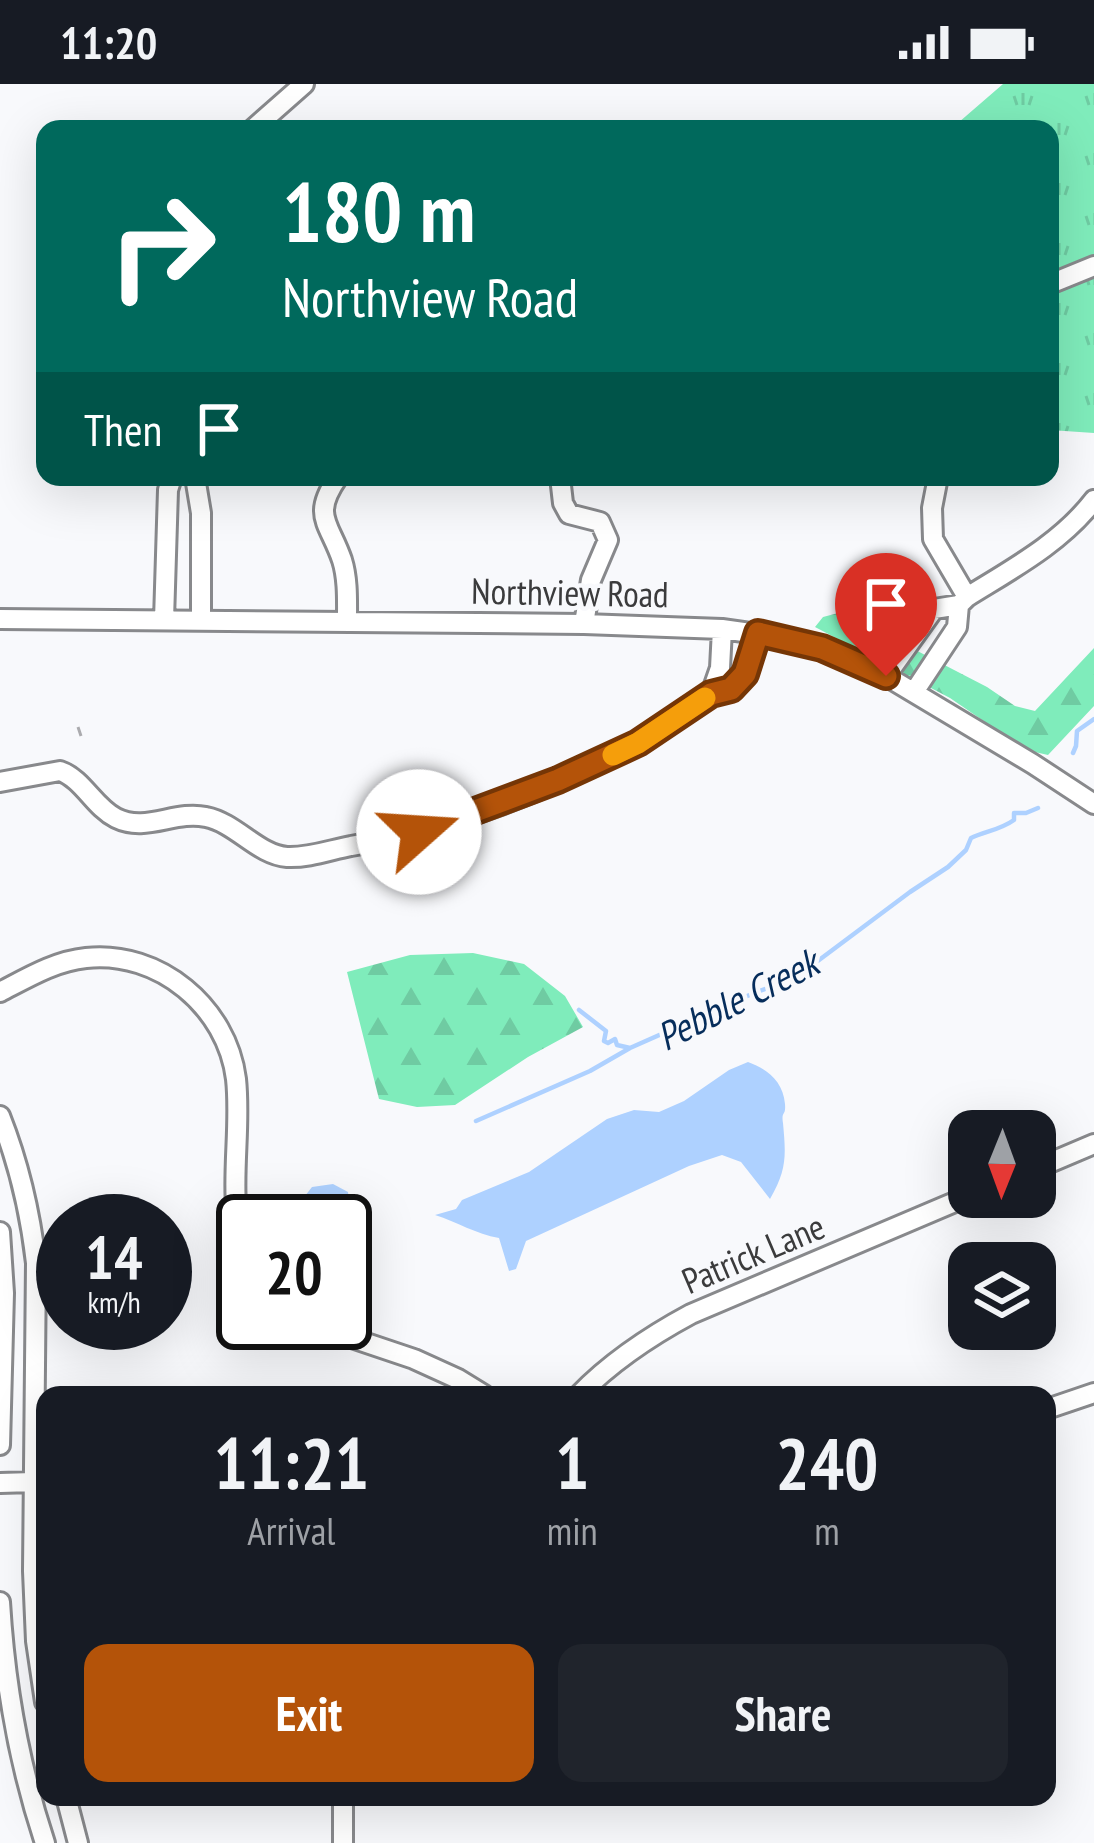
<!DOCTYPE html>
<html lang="en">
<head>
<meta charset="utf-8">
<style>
	:root { --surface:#171b24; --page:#20242c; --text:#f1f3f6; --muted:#9ea1a6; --accent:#b45309 }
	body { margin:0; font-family:"PT Sans Narrow",sans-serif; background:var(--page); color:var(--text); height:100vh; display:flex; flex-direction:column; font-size:45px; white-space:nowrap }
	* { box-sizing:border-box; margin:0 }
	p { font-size:39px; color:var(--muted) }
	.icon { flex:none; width:66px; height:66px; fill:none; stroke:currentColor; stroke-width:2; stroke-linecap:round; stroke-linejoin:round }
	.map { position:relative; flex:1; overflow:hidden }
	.details { position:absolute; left:36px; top:1302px; width:1020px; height:420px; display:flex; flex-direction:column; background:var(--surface); border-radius:24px; box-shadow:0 12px 48px #0002 }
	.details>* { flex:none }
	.guide { position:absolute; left:36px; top:36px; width:1023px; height:366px; border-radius:24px; box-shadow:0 12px 48px #0002; background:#00695c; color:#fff; overflow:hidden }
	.needle { width:78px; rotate:181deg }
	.fabs { position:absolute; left:948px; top:1026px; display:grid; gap:24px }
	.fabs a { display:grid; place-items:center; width:108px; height:108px; border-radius:24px; background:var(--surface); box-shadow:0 12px 48px #0002; font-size:60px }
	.speed { position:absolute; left:36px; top:1110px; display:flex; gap:24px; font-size:60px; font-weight:700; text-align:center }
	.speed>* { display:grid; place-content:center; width:156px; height:156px; border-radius:50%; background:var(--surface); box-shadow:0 12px 48px #0002; line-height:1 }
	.speed small { font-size:30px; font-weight:400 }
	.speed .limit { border:6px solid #111; border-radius:18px; background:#fff; color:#111 }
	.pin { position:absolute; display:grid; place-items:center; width:102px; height:102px; color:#fff; margin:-123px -51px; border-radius:50% 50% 50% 0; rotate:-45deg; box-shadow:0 0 12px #0007 }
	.pin .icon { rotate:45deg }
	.me { position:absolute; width:132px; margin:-66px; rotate:71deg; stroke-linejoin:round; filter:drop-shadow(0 0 9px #0008) }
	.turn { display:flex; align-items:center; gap:42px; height:252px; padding:0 48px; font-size:54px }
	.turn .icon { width:156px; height:156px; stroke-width:2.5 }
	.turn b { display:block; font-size:84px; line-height:102px }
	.then { display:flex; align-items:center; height:114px; padding:0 48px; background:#0003; gap:24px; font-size:45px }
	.eta { display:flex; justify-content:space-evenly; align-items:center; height:204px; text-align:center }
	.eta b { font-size:72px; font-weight:700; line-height:84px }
	.cta { display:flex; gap:24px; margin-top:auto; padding:24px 48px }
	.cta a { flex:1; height:138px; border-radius:24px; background:var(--accent); color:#fff; font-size:48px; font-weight:700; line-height:138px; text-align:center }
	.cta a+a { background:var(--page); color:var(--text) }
	.status { display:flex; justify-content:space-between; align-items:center; height:84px; padding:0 60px; background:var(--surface); direction:ltr }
	.status svg { height:33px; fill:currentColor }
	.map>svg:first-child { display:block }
	.grass { fill:url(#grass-tufts) }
	.forest { fill:url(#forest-firs) }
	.water { fill:#aed1ff }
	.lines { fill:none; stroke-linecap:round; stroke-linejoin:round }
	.stream { stroke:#aed1ff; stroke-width:4.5 }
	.minor-casing { stroke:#88898c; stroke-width:24 }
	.path { stroke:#ababae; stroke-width:3; stroke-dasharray:12 6; stroke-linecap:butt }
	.minor { stroke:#fff; stroke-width:18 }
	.route-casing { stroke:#753606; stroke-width:30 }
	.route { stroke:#b45309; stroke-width:21 }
	.slow { stroke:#f59e0b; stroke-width:21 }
	.labels { text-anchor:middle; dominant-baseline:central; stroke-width:9; stroke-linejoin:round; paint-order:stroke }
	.street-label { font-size:36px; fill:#3b3b3c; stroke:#f8f9fc }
	.water-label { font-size:39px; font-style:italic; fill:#062d5b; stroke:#f8f9fc }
</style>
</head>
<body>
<div class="status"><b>11:20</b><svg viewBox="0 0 49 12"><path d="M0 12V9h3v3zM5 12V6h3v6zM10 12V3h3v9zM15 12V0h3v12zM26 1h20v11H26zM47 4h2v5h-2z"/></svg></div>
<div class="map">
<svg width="1094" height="1759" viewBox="0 0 1094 1759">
	<defs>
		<pattern id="grass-tufts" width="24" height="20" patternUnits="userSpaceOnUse" patternTransform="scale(3)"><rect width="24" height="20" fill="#7fecbb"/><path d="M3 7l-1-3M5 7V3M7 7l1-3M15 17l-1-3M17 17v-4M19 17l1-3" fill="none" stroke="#6fcba2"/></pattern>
		<pattern id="forest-firs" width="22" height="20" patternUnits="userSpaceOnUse" patternTransform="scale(3)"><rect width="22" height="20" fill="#7fecbb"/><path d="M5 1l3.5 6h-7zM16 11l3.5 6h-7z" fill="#6fcba2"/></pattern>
	</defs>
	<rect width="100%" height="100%" fill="#f8f9fc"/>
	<path class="grass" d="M 1003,0 L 1094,0 L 1094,349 L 1050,346 L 1050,45 L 951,45 Z"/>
	<path class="forest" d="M 842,528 L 987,603 L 1015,622 L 1035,627 L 1094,564 L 1094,622 L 1048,671 L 1026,666 L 950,614 L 815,543 L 823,533 Z
		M 473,869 L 524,880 L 565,912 L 583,943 L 528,973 L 455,1021 L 417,1023 L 379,1015 L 347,888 L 410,871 Z"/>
	<path class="water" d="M 748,978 C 767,985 783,997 785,1020 C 786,1033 781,1026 783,1039 C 786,1072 787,1085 770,1115 L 741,1078 L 722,1071 L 689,1082 L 526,1157 L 516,1185 L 509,1187 L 499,1154 C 476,1150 457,1138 435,1131 L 456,1125 L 462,1116 L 529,1088 L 607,1035 L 634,1026 L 659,1028 L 684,1017 L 729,986 Z
		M 333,1100 L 348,1108 L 357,1183 L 345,1205 L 345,1137 L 298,1137 L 301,1117 L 312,1103 Z"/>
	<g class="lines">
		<path class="stream" d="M 1073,669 L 1076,662 L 1077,647 L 1094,635
			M 579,926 L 606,947 L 604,957 L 608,959 L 615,955 L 617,961 L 630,964
			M 476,1037 L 590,987 L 630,964 L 754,909 L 795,894 L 910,808 L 948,783 L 966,766 L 971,754 C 986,747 1000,746 1014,736 L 1014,729 L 1026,729 L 1038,724"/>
		<g class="minor-casing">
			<path id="minor" d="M 253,45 L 304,0
				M 1050,200 L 1094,182
				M 195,393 L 201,429 L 201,536
				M 338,393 C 311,432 329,438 342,476 C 348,495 347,517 347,536
				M 560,393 L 563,419 L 569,430 L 600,438 L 608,456 L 591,496 L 584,540
				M 938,393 L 932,424 L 933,455 L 967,513
				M 959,521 L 967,513 C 1012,485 1061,459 1094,416
				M 0,535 L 584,540 L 722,545 L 780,553 L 845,572 L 886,592 L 1033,680 L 1094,720
				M 164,536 L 168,406 L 172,393
				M 886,592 L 934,525 L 959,521 L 957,543 L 914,608
				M 711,610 L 720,584 L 722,545
				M 0,698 L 60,687 C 83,695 94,723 116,734 C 146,749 175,726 206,733 C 236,739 258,771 287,773 C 309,774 330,766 351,762 C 447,746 550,706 635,660 C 662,646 685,621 712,610 C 718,608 725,608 730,605 C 749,595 753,568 758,549
				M 0,908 C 27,894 55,877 86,874 C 159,866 227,923 236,995 C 242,1050 227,1108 243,1162
				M 0,1032 C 19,1080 30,1127 36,1179 L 33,1487 L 36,1557 L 45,1618
				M 1035,1085 L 1094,1060
				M 0,1148 L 4,1209 L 0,1361
				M 307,1239 L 414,1275 L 458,1295 L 484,1311
				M 579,1311 C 612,1277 650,1252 691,1230 L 969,1112
				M 1047,1325 L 1094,1309
				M 0,1399 L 33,1398
				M 0,1518 C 5,1601 19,1681 45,1759
				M 66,1713 L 78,1759
				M 343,1713 L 343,1759"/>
		</g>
		<path class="path" d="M 78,643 L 81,652"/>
		<use href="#minor" class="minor"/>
	</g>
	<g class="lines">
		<g class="route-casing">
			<path id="route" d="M 419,748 L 558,696 L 638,659 L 711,610 L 731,605 L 745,590 L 758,549 L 822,564 L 886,592"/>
		</g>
		<use href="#route" class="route"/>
		<path class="slow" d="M 613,671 L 638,659 L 705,614"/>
	</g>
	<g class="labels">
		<g class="street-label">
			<text transform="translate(570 508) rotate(1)">Northview Road</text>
			<text transform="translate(753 1169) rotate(-23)">Patrick Lane</text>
		</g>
		<g class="water-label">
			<text transform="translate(737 915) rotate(-27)">Pebble Creek</text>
		</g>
	</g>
</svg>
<div class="fabs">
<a><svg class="needle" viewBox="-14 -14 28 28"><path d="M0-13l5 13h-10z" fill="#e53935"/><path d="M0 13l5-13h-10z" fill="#9ea1a6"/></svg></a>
<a><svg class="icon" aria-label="layers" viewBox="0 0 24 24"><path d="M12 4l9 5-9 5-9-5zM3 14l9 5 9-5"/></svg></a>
</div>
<div class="speed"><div>14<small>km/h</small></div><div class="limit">20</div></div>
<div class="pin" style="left:886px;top:592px;background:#d93025"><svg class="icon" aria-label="arrive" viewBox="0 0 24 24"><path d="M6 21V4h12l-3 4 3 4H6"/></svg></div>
<svg class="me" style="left:419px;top:748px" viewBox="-20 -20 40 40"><circle r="19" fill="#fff"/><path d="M0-13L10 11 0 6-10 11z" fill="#b45309"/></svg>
<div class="guide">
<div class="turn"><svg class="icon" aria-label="right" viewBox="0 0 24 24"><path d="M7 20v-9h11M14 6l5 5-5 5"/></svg><div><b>180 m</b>Northview Road</div></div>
<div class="then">Then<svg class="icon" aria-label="arrive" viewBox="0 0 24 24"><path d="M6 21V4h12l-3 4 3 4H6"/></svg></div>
</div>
<section class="details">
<div class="eta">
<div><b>11:21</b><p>Arrival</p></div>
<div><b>1</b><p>min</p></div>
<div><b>240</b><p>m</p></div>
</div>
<div class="cta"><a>Exit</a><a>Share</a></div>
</section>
</div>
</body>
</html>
